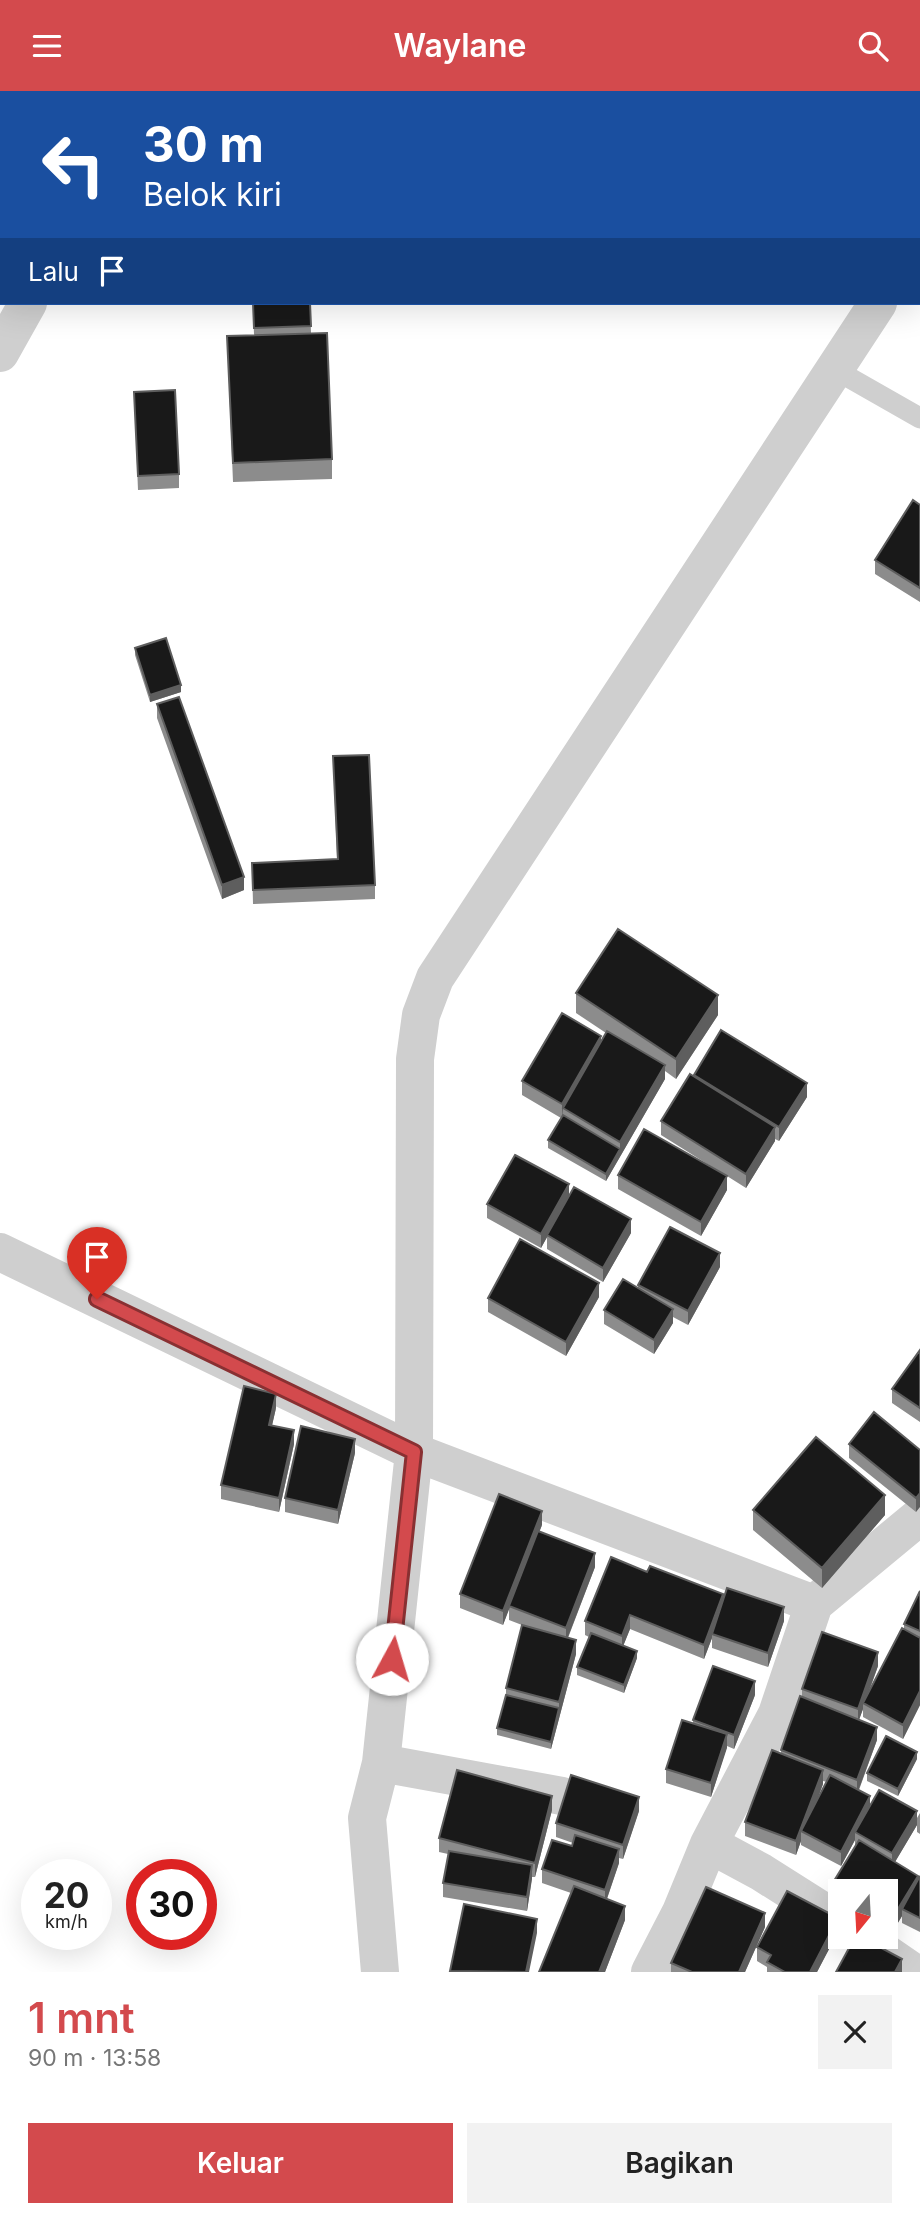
<!DOCTYPE html>
<html lang="id">
<head>
<meta charset="utf-8">
<style>
	:root { --surface:#fff; --page:#f2f2f2; --text:#222; --muted:#767676; --accent:#d34a4d }
	body { margin:0; font-family:Inter,sans-serif; background:var(--page); color:var(--text); height:100vh; display:flex; flex-direction:column; font-size:26px; white-space:nowrap }
	* { box-sizing:border-box; margin:0 }
	p { font-size:23px; color:var(--muted) }
	.icon { flex:none; width:38px; height:38px; fill:none; stroke:currentColor; stroke-width:2; stroke-linecap:round; stroke-linejoin:round }
	.map { position:relative; height:1881px; overflow:hidden }
	.panel { display:flex; flex-direction:column; background:var(--surface); flex:1 }
	.panel>* { flex:none }
	.top-card { position:absolute; left:0px; top:0px; width:920px; height:214px; box-shadow:0 7px 28px #0002; background:#1a4fa0; color:#fff; overflow:hidden }
	.needle { width:46px; rotate:198deg }
	.buttons { position:absolute; left:828px; top:1788px; display:grid; gap:14px }
	.buttons a { display:grid; place-items:center; width:70px; height:70px; border-radius:0px; background:var(--surface); box-shadow:0 7px 28px #0002; font-size:35px }
	.speed { position:absolute; left:21px; top:1768px; display:flex; gap:14px; font-size:35px; font-weight:700; text-align:center }
	.speed>* { display:grid; place-content:center; width:91px; height:91px; border-radius:50%; background:var(--surface); box-shadow:0 7px 28px #0002; line-height:1 }
	.speed small { font-size:18px; font-weight:400 }
	.speed .limit { border:10px solid #d22; background:#fff; color:#111 }
	.pin { position:absolute; display:grid; place-items:center; width:60px; height:60px; color:#fff; margin:-72px -30px; border-radius:50% 50% 50% 0; rotate:-45deg; box-shadow:0 0 7px #0007 }
	.pin .icon { rotate:45deg }
	.me { position:absolute; width:77px; margin:-38px; rotate:6deg; stroke-linejoin:round; filter:drop-shadow(0 0 5px #0008) }
	.turn { display:flex; align-items:center; gap:24px; height:147px; padding:0 28px; font-size:32px }
	.turn .icon { width:91px; height:91px; stroke-width:2.5 }
	.turn b { display:block; font-size:49px; line-height:60px }
	.then { display:flex; align-items:center; height:66px; padding:0 28px; background:#0003; gap:14px; font-size:26px }
	.round { display:grid; place-items:center; flex:none; width:74px; height:74px; border-radius:0px; background:var(--page) }
	.overview { display:flex; align-items:center; justify-content:space-between; height:119px; padding:0 28px }
	h1 { font-size:42px; font-weight:600; line-height:52px; color:var(--accent) }
	.button { display:flex; gap:14px; margin-top:auto; padding:14px 28px }
	.button a { flex:1; height:80px; border-radius:0px; background:var(--accent); color:#fff; font-size:28px; font-weight:600; line-height:80px; text-align:center }
	.button a+a { background:var(--page); color:var(--text) }
	header { display:flex; justify-content:space-between; align-items:center; height:91px; padding:0 28px; background:var(--accent); color:#fff; font-size:32px; font-weight:600 }
	.map>svg:first-child { display:block }
	.lines { fill:none; stroke-linecap:round; stroke-linejoin:round }
	.service { stroke:#cfcfcf; stroke-width:21 }
	.minor { stroke:#cfcfcf; stroke-width:38 }
	.wall { fill:#8c8c8c; fill-rule:evenodd }
	.shaded-wall { fill:#5e5e5e }
	.building { fill:#191919; stroke:#5e5e5e; stroke-width:2 }
	.route-casing { stroke:#893032; stroke-width:18 }
	.route { stroke:#d34a4d; stroke-width:12 }
</style>
</head>
<body>
<header><svg class="icon" aria-label="menu" viewBox="0 0 24 24"><path d="M4 6h16M4 12h16M4 18h16"/></svg>Waylane<svg class="icon" aria-label="search" viewBox="0 0 24 24"><circle cx="10" cy="10" r="6"/><path d="M15 15l6 6"/></svg></header>
<div class="map">
<svg width="920" height="1881" viewBox="0 0 920 1881">
	<rect width="100%" height="100%" fill="#fff"/>
	<g class="lines">
		<path class="service" d="M 834,278 L 920,327"/>
		<path class="minor" d="M 147,2 L 148,0
			M 0,81 L 2,82
			M 919,149 L 920,147
			M 878,212 L 435,887 L 421,924 L 415,968 L 414,1361 L 814,1513 L 920,1425
			M 0,262 L 28,212
			M 0,1161 L 414,1361 L 381,1672 L 367,1727 L 380,1881
			M 381,1672 L 562,1705
			M 709,1753 L 761,1781 L 840,1831
			M 862,1846 L 913,1881
			M 650,1881 L 681,1821 L 709,1753 L 777,1623 L 814,1513"/>
	</g>
	<path class="wall" d="M 811,0 L 879,0 L 878,2 L 814,2 Z
		M 253,212 L 310,212 L 311,242 L 332,368 L 332,388 L 233,391 L 227,245 L 254,244 Z
		M 134,301 L 179,383 L 179,397 L 138,399 Z
		M 920,414 L 920,511 L 875,483 L 875,469 Z
		M 135,557 L 181,601 L 150,611 L 135,564 Z
		M 157,613 L 244,799 L 222,808 L 157,627 Z
		M 333,665 L 375,794 L 375,808 L 253,813 L 252,772 L 337,768 Z
		M 576,902 L 718,924 L 676,988 L 665,980 L 665,988 L 606,1090 L 548,1057 L 548,1049 L 561,1027 L 522,1004 L 522,990 L 601,950 L 606,942 L 576,922 Z
		M 694,984 L 807,1006 L 779,1050 L 775,1048 L 775,1050 L 746,1097 L 727,1085 L 727,1099 L 701,1145 L 618,1098 L 618,1084 L 720,1081 L 661,1044 L 661,1030 L 694,985 Z
		M 569,1106 L 631,1142 L 603,1191 L 547,1158 L 547,1146 L 541,1157 L 487,1127 L 487,1113 Z
		M 720,1176 L 688,1234 L 673,1226 L 673,1232 L 654,1263 L 604,1233 L 604,1219 L 638,1197 L 638,1194 Z
		M 599,1206 L 566,1265 L 488,1221 L 488,1207 Z
		M 920,1259 L 920,1331 L 892,1312 L 892,1298 Z
		M 276,1317 L 272,1334 L 294,1353 L 279,1421 L 221,1408 L 221,1394 Z
		M 849,1353 L 920,1359 L 916,1421 L 849,1367 Z
		M 355,1362 L 338,1433 L 285,1421 L 285,1407 Z
		M 753,1419 L 885,1424 L 822,1497 L 753,1439 Z
		M 542,1434 L 539,1441 L 595,1476 L 568,1547 L 576,1563 L 551,1658 L 497,1644 L 497,1637 L 506,1604 L 506,1597 L 522,1534 L 509,1529 L 509,1517 L 503,1534 L 460,1517 L 460,1503 Z
		M 647,1481 L 723,1509 L 784,1530 L 768,1576 L 712,1557 L 712,1547 L 704,1568 L 630,1538 L 623,1555 L 637,1567 L 624,1602 L 577,1584 L 577,1576 L 589,1546 L 585,1544 L 585,1530 Z
		M 920,1500 L 920,1614 L 903,1648 L 863,1626 L 863,1618 L 859,1628 L 877,1649 L 859,1699 L 870,1714 L 917,1734 L 895,1771 L 918,1789 L 920,1785 L 920,1841 L 902,1832 L 902,1825 L 893,1840 L 886,1835 L 886,1801 L 840,1801 L 840,1807 L 834,1804 L 834,1790 L 855,1755 L 855,1749 L 841,1775 L 801,1754 L 801,1750 L 796,1764 L 745,1745 L 745,1731 L 781,1663 L 781,1659 L 802,1606 L 802,1598 L 878,1575 L 869,1601 L 904,1538 L 904,1533 ZM 823,1690 L 827,1691 L 816,1712 L 823,1693 Z
		M 755,1604 L 734,1658 L 727,1655 L 711,1706 L 666,1692 L 666,1678 L 693,1632 L 693,1629 Z
		M 917,1668 L 898,1705 L 867,1690 L 867,1682 Z
		M 552,1719 L 535,1786 L 532,1786 L 527,1820 L 443,1806 L 443,1792 L 448,1763 L 439,1761 L 439,1747 Z
		M 639,1720 L 623,1768 L 619,1767 L 619,1772 L 607,1808 L 625,1829 L 605,1881 L 539,1881 L 571,1802 L 542,1792 L 542,1778 L 572,1755 L 573,1752 L 556,1746 L 556,1732 Z
		M 920,1722 L 920,1743 L 917,1741 L 917,1727 Z
		M 765,1836 L 745,1881 L 671,1881 L 671,1872 Z
		M 838,1841 L 817,1881 L 767,1881 L 767,1876 L 757,1870 L 757,1856 Z"/>
	<path class="shaded-wall" d="M 868,0 L 879,0 L 878,2 L 867,2 Z
		M 181,594 L 181,601 L 150,611 L 150,604 Z
		M 244,786 L 244,799 L 222,808 L 222,794 Z
		M 718,904 L 718,924 L 676,988 L 676,968 Z
		M 601,945 L 601,959 L 563,1017 L 562,1027 L 562,1013 Z
		M 665,974 L 665,988 L 606,1090 L 606,1083 L 620,1058 L 620,1051 Z
		M 807,992 L 807,1006 L 779,1050 L 779,1036 Z
		M 775,1036 L 775,1050 L 746,1097 L 746,1083 Z
		M 727,1085 L 727,1099 L 701,1145 L 701,1131 Z
		M 569,1093 L 569,1107 L 541,1157 L 541,1143 Z
		M 631,1128 L 631,1142 L 603,1191 L 603,1177 Z
		M 720,1162 L 720,1176 L 688,1234 L 688,1220 Z
		M 599,1192 L 599,1206 L 566,1265 L 566,1251 Z
		M 673,1218 L 673,1232 L 654,1263 L 654,1249 Z
		M 276,1303 L 276,1317 L 269,1348 L 269,1334 Z
		M 294,1339 L 294,1353 L 279,1421 L 279,1407 Z
		M 355,1348 L 355,1362 L 338,1433 L 338,1419 Z
		M 920,1402 L 920,1416 L 916,1421 L 916,1407 Z
		M 885,1404 L 885,1424 L 822,1497 L 822,1477 Z
		M 542,1420 L 542,1434 L 503,1534 L 503,1520 Z
		M 595,1462 L 595,1476 L 566,1551 L 566,1537 Z
		M 723,1503 L 723,1517 L 712,1543 L 712,1547 L 704,1568 L 704,1554 Z
		M 784,1516 L 784,1530 L 768,1576 L 768,1562 Z
		M 630,1524 L 630,1538 L 622,1558 L 622,1545 Z
		M 576,1549 L 576,1563 L 551,1658 L 551,1651 L 559,1617 L 559,1611 Z
		M 637,1560 L 637,1567 L 624,1602 L 624,1594 Z
		M 878,1561 L 878,1575 L 864,1613 L 863,1612 L 863,1618 L 858,1632 L 858,1618 Z
		M 755,1590 L 755,1604 L 734,1658 L 734,1644 Z
		M 920,1600 L 920,1614 L 903,1648 L 903,1634 Z
		M 877,1636 L 877,1649 L 857,1703 L 857,1689 Z
		M 727,1643 L 727,1657 L 711,1706 L 711,1692 Z
		M 917,1661 L 917,1668 L 898,1705 L 898,1698 Z
		M 823,1679 L 823,1693 L 805,1742 L 801,1740 L 801,1750 L 796,1764 L 796,1750 Z
		M 552,1705 L 552,1719 L 535,1786 L 535,1772 Z
		M 870,1705 L 870,1719 L 855,1741 L 855,1749 L 841,1775 L 841,1761 Z
		M 639,1706 L 639,1720 L 623,1768 L 623,1754 Z
		M 917,1720 L 917,1734 L 892,1776 L 892,1762 Z
		M 619,1758 L 619,1772 L 605,1813 L 605,1799 Z
		M 532,1774 L 532,1788 L 527,1820 L 527,1806 Z
		M 918,1785 L 918,1799 L 902,1818 L 902,1825 L 893,1840 L 893,1826 Z
		M 625,1815 L 625,1829 L 605,1881 L 599,1881 Z
		M 765,1822 L 765,1836 L 745,1881 L 739,1881 Z
		M 838,1827 L 838,1841 L 817,1881 L 810,1881 Z
		M 537,1828 L 537,1842 L 529,1881 L 526,1881 Z
		M 902,1868 L 902,1881 L 895,1881 Z"/>
	<path class="building" d="M 844,0 L 868,0 L 867,2 L 847,2 Z
		M 253,212 L 310,212 L 311,235 L 254,237 Z
		M 327,242 L 332,368 L 233,372 L 227,245 Z
		M 175,299 L 179,383 L 138,385 L 134,301 Z
		M 913,409 L 920,414 L 920,497 L 875,469 Z
		M 166,547 L 181,594 L 150,604 L 135,557 Z
		M 179,606 L 244,786 L 222,794 L 157,613 Z
		M 369,664 L 375,794 L 253,799 L 252,772 L 338,768 L 333,665 Z
		M 618,838 L 718,904 L 676,968 L 576,902 Z
		M 562,922 L 601,945 L 562,1013 L 522,990 Z
		M 721,939 L 807,992 L 779,1036 L 694,984 Z
		M 607,940 L 665,974 L 620,1051 L 563,1017 Z
		M 690,983 L 775,1036 L 746,1083 L 661,1030 Z
		M 563,1024 L 620,1058 L 606,1083 L 548,1049 Z
		M 644,1038 L 727,1085 L 701,1131 L 618,1084 Z
		M 515,1064 L 569,1093 L 541,1143 L 487,1113 Z
		M 574,1096 L 631,1128 L 603,1177 L 547,1144 Z
		M 670,1136 L 720,1162 L 688,1220 L 638,1194 Z
		M 520,1148 L 599,1192 L 566,1251 L 488,1207 Z
		M 623,1188 L 673,1218 L 654,1249 L 604,1219 Z
		M 920,1259 L 920,1317 L 892,1298 Z
		M 244,1295 L 276,1303 L 269,1334 L 294,1339 L 279,1407 L 221,1394 Z
		M 874,1321 L 920,1359 L 920,1402 L 916,1407 L 849,1353 Z
		M 301,1335 L 355,1348 L 338,1419 L 285,1407 Z
		M 816,1346 L 885,1404 L 822,1477 L 753,1419 Z
		M 499,1403 L 542,1420 L 503,1520 L 460,1503 Z
		M 538,1440 L 595,1462 L 566,1537 L 509,1515 Z
		M 611,1466 L 647,1481 L 650,1475 L 723,1503 L 704,1554 L 630,1524 L 622,1545 L 585,1530 Z
		M 727,1497 L 784,1516 L 768,1562 L 712,1543 Z
		M 920,1500 L 920,1540 L 904,1533 Z
		M 522,1534 L 576,1549 L 559,1611 L 506,1597 Z
		M 902,1537 L 920,1547 L 920,1600 L 903,1634 L 863,1612 Z
		M 822,1541 L 878,1561 L 858,1618 L 802,1598 Z
		M 591,1542 L 637,1560 L 624,1594 L 577,1576 Z
		M 713,1575 L 755,1590 L 734,1644 L 693,1629 Z
		M 506,1604 L 559,1617 L 551,1651 L 497,1637 Z
		M 800,1605 L 877,1636 L 857,1689 L 781,1659 Z
		M 682,1629 L 727,1643 L 711,1692 L 666,1678 Z
		M 886,1645 L 917,1661 L 898,1698 L 867,1682 Z
		M 772,1659 L 823,1679 L 796,1750 L 745,1731 Z
		M 457,1679 L 552,1705 L 535,1772 L 439,1747 Z
		M 571,1684 L 639,1706 L 623,1754 L 556,1732 Z
		M 830,1684 L 870,1705 L 841,1761 L 801,1740 Z
		M 879,1699 L 917,1720 L 892,1762 L 855,1741 Z
		M 575,1744 L 619,1758 L 605,1799 L 542,1778 L 552,1749 L 572,1755 Z
		M 859,1749 L 918,1785 L 893,1826 L 886,1821 L 886,1801 L 852,1801 L 834,1790 Z
		M 449,1760 L 532,1774 L 527,1806 L 443,1792 Z
		M 920,1785 L 920,1827 L 902,1818 Z
		M 574,1795 L 625,1815 L 599,1881 L 539,1881 Z
		M 706,1796 L 765,1822 L 739,1881 L 692,1881 L 671,1872 Z
		M 787,1800 L 838,1827 L 810,1881 L 785,1881 L 767,1871 L 771,1864 L 757,1856 Z
		M 464,1813 L 537,1828 L 526,1881 L 450,1880 Z
		M 855,1846 L 861,1846 L 902,1868 L 895,1881 L 836,1881 Z"/>
	<g class="lines">
		<g class="route-casing">
			<path id="route" d="M 97,1208 L 414,1361 L 392,1568"/>
		</g>
		<use href="#route" class="route"/>
	</g>
</svg>
<div class="buttons">
<a><svg class="needle" viewBox="-14 -14 28 28"><path d="M0-13l5 13h-10z" fill="#e53935"/><path d="M0 13l5-13h-10z" fill="#767676"/></svg></a>
</div>
<div class="speed"><div>20<small>km/h</small></div><div class="limit">30</div></div>
<div class="pin" style="left:97px;top:1208px;background:#d93025"><svg class="icon" aria-label="arrive" viewBox="0 0 24 24"><path d="M6 21V4h12l-3 4 3 4H6"/></svg></div>
<svg class="me" style="left:392px;top:1568px" viewBox="-20 -20 40 40"><circle r="19" fill="#fff"/><path d="M0-13L10 11 0 6-10 11z" fill="#d34a4d"/></svg>
<div class="top-card">
<div class="turn"><svg class="icon" aria-label="left" viewBox="0 0 24 24"><path d="M17 20v-9H6M10 6l-5 5 5 5"/></svg><div><b>30 m</b>Belok kiri</div></div>
<div class="then">Lalu<svg class="icon" aria-label="arrive" viewBox="0 0 24 24"><path d="M6 21V4h12l-3 4 3 4H6"/></svg></div>
</div>
</div>
<section class="panel">
<div class="overview"><div><h1>1 mnt</h1><p>90 m · 13:58</p></div><a class="round"><svg class="icon" aria-label="close" viewBox="0 0 24 24"><path d="M6 6l12 12M18 6L6 18"/></svg></a></div>
<div class="button"><a>Keluar</a><a>Bagikan</a></div>
</section>
</body>
</html>
